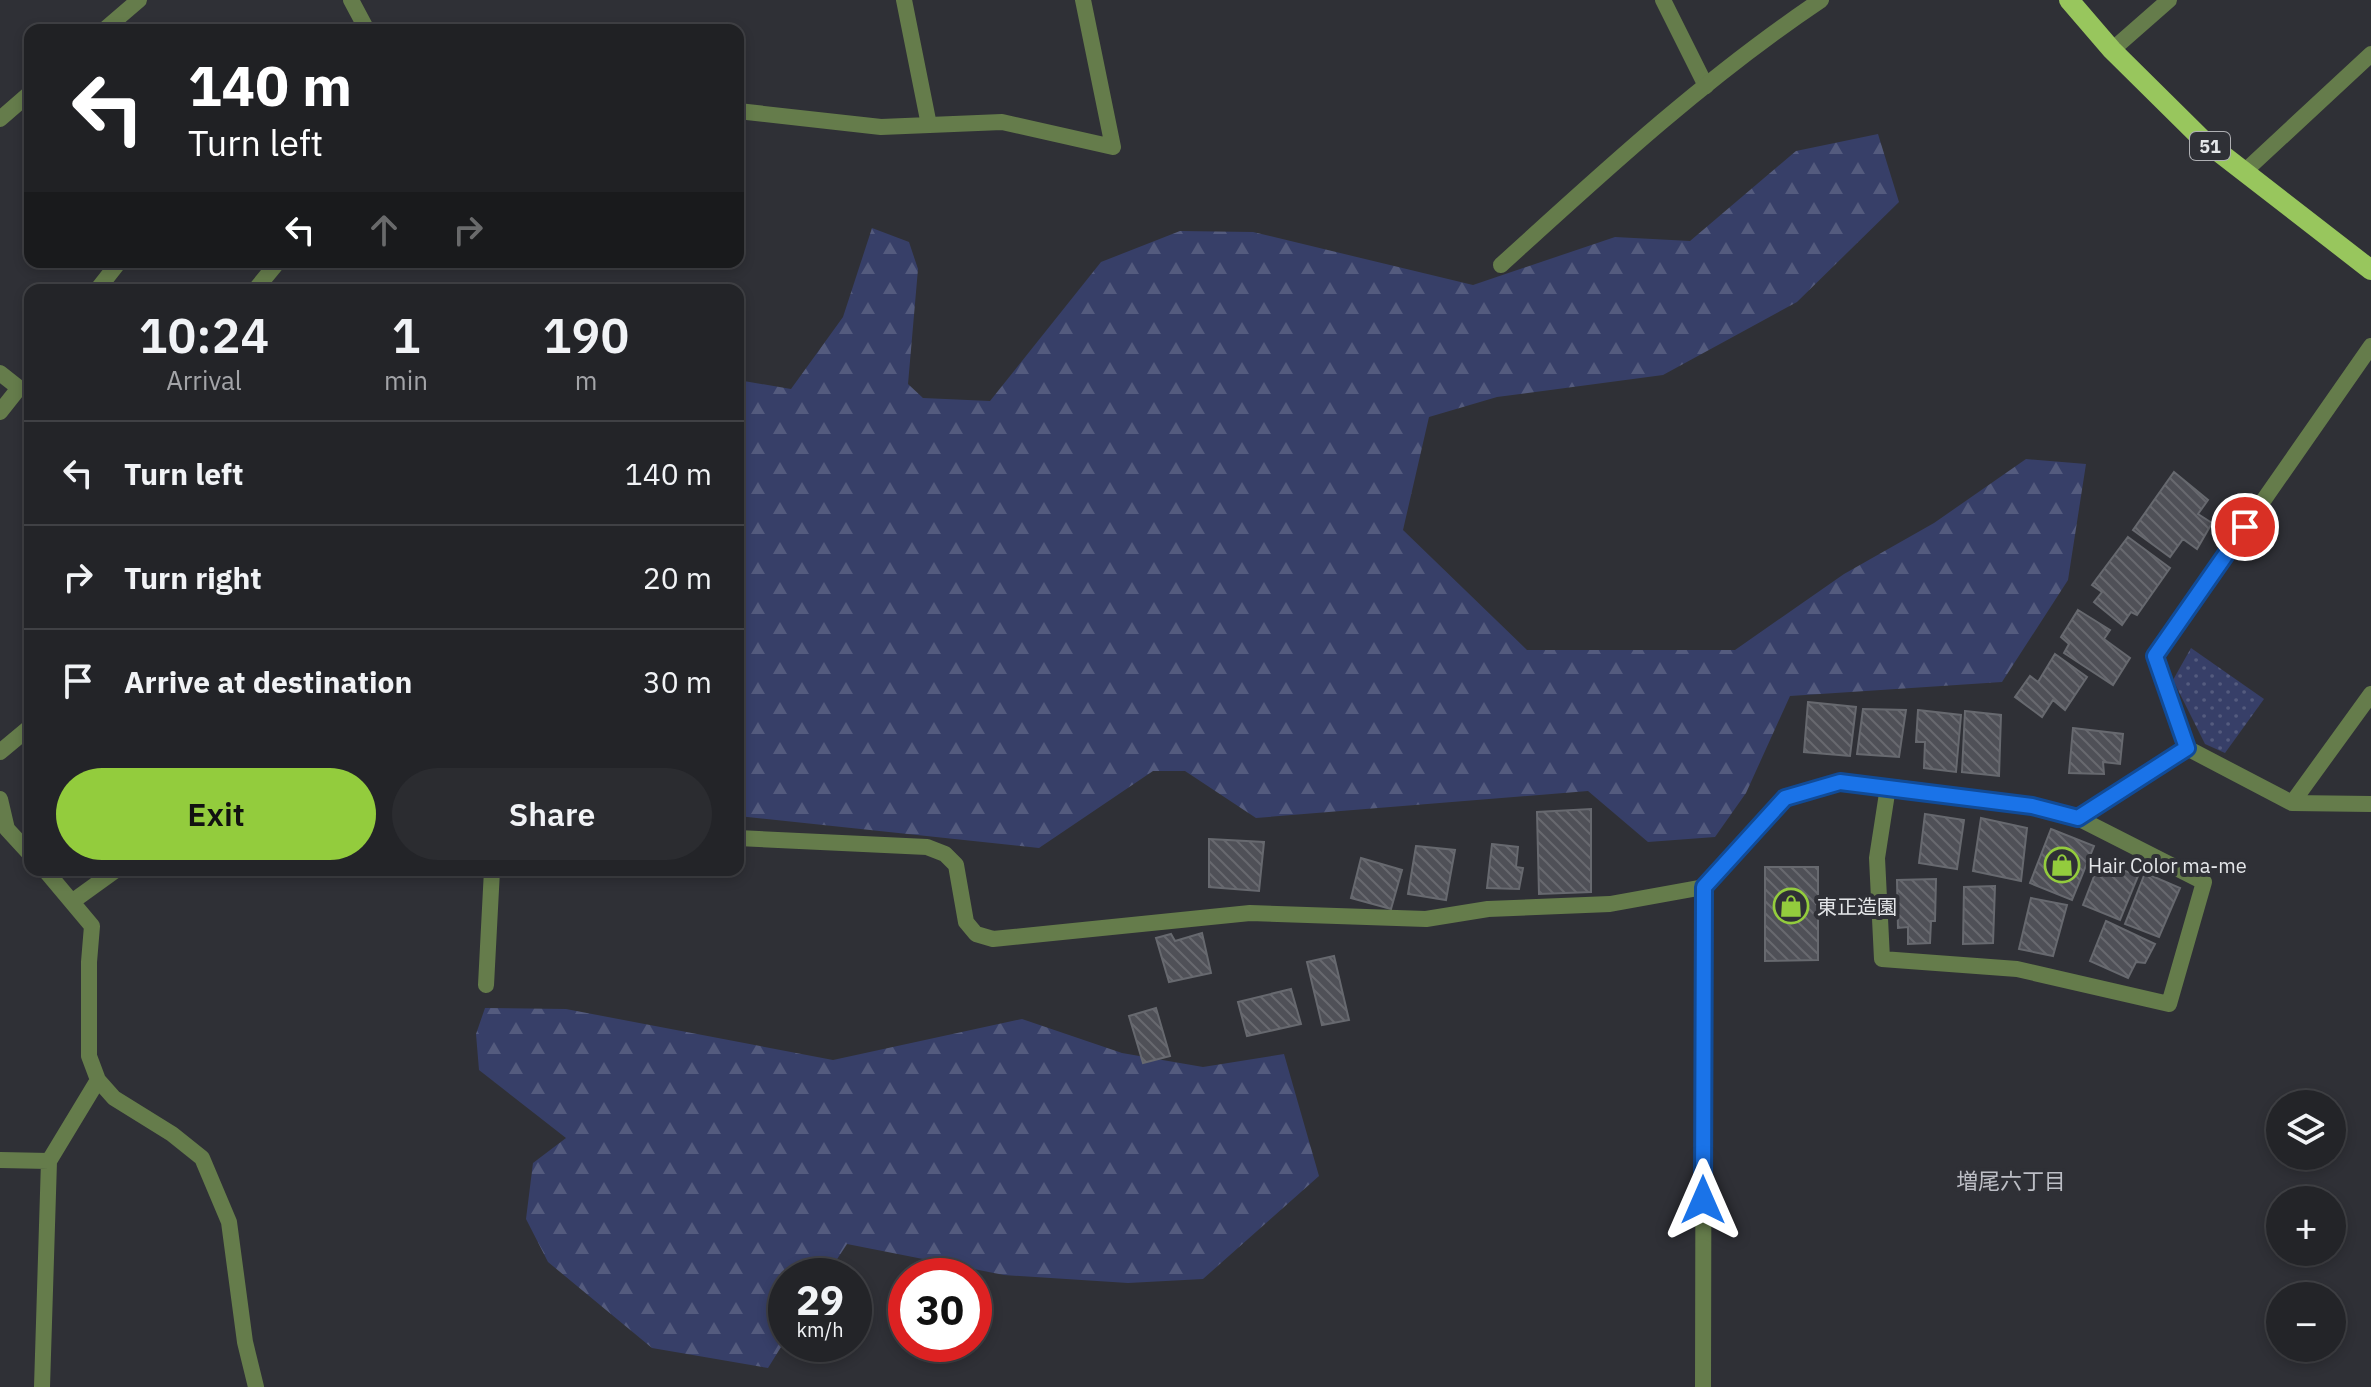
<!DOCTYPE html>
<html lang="en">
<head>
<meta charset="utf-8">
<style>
	:root { --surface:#232428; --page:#2b2c30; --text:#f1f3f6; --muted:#a3a4a8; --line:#404145; --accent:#93cc3d }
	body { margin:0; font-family:"IBM Plex Sans","Noto Sans JP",sans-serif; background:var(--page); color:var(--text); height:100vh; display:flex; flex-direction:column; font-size:30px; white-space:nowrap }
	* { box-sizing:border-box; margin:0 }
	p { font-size:26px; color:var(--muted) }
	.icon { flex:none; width:44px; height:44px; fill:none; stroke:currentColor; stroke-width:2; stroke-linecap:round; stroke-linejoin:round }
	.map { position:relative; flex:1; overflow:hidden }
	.details { position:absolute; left:24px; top:284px; width:720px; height:592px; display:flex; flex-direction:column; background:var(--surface); border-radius:16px; box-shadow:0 4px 12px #0003,0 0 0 2px var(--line) }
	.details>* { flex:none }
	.guide { position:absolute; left:24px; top:24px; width:720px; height:244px; border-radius:16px; box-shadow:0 4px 12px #0003,0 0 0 2px var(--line); background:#202124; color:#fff; overflow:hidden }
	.controls { position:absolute; left:2266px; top:1090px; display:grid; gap:16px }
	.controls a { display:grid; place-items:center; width:80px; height:80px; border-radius:50%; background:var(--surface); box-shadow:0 4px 12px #0003,0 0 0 2px var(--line); font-size:40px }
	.speed { position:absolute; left:768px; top:1258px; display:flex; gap:16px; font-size:40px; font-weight:700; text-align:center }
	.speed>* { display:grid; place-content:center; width:104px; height:104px; border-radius:50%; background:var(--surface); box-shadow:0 4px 12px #0003,0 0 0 2px var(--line); line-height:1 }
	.speed small { font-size:20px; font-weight:400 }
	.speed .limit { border:12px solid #d22; background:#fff; color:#111 }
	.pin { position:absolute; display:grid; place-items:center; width:68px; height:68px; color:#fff; margin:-34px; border:4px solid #fff; border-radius:50%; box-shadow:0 2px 8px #0007 }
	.me { position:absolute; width:88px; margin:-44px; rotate:0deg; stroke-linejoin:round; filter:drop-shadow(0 0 6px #0008) }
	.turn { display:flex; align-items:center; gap:28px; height:168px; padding:0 32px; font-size:36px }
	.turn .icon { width:104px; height:104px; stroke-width:2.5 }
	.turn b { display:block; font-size:56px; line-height:68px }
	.lanes { display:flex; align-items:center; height:76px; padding:0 32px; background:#0003; justify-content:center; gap:40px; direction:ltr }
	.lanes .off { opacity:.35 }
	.eta { display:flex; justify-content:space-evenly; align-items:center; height:136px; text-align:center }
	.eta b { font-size:48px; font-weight:600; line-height:56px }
	.action { display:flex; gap:16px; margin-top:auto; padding:16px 32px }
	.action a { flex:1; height:92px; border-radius:48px; background:var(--accent); color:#111; font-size:32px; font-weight:600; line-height:92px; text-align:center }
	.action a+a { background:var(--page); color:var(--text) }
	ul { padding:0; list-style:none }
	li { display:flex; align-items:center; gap:24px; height:104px; padding:0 32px; border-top:2px solid var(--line) }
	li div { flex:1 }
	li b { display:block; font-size:30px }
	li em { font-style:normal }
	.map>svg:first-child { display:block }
	.forest { fill:url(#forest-firs) }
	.park { fill:url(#park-dots) }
	.building { fill:url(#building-back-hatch); stroke:#67696f; stroke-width:2 }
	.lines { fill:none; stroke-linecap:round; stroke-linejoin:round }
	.service { stroke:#657c4b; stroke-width:16 }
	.minor { stroke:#657c4b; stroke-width:16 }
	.tertiary { stroke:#657c4b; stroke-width:16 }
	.primary { stroke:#98c65d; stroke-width:20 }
	.route-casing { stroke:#114b97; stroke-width:20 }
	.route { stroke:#1a73e8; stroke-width:14 }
	.labels { text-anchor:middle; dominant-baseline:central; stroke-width:8; stroke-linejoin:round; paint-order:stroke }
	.shield { fill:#2f3036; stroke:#aeafb3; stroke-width:2 }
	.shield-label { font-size:18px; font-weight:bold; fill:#e4e6e9 }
	.poi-label { font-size:20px; fill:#e4e6e9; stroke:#2f3036; text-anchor:start }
	.neighbourhood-label { font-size:22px; fill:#bcbec5; stroke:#2f3036 }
</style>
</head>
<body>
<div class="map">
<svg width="2371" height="1387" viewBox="0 0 2371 1387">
	<defs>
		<pattern id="forest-firs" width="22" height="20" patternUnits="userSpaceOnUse" patternTransform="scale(2)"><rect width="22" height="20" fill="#373f68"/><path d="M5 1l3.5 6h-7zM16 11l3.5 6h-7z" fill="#545b7e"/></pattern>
		<pattern id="park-dots" width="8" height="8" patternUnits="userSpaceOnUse" patternTransform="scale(2)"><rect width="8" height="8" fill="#373f68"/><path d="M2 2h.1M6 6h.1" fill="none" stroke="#545b7e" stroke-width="1.8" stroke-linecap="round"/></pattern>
		<pattern id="building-back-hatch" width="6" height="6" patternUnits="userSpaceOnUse" patternTransform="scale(2)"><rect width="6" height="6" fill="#4f5057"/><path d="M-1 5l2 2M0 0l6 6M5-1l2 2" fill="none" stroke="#68696f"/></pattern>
	</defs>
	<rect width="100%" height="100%" fill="#2f3036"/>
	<path class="forest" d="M 1878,134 L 1899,202 L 1797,302 L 1663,375 L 1497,397 L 1429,417 L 1403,530 L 1527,650 L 1735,650 L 1844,574 L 1934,523 L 2026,459 L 2086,464 L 2068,580 L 2002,682 L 1790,696 L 1746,793 L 1715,837 L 1648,842 L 1588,791 L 1256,818 L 1185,771 L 1153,771 L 1039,848 L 738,816 L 738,380 L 791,389 L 843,317 L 872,228 L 909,242 L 918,269 L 908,384 L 923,398 L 990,401 L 1101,262 L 1180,231 L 1253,232 L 1473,285 L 1615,237 L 1690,241 L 1796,151 Z
		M 485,1008 L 566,1009 L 833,1060 L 1022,1019 L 1122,1053 L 1203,1067 L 1284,1054 L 1319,1176 L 1203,1279 L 1128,1283 L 1004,1275 L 847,1244 L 826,1276 L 786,1276 L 786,1339 L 768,1368 L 652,1348 L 548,1262 L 526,1219 L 533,1163 L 566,1138 L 479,1070 L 476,1034 Z"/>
	<path class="park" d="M 2191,648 L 2264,699 L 2225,753 L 2205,744 L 2173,680 Z"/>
	<path class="building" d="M 2174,472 L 2208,500 L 2198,514 L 2212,523 L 2197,549 L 2183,539 L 2170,557 L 2133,530 Z
		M 2128,537 L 2170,568 L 2137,615 L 2131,612 L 2122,625 L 2094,602 L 2102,592 L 2092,585 Z
		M 2078,610 L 2110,630 L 2104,639 L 2130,658 L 2113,685 L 2064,653 L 2069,644 L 2061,637 Z
		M 2055,654 L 2087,677 L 2065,710 L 2053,700 L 2042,717 L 2015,697 L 2030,676 L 2038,682 Z
		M 1808,702 L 1856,707 L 1850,756 L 1804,752 Z
		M 1863,709 L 1906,710 L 1899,757 L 1857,754 Z
		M 1918,710 L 1961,715 L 1956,772 L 1924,768 L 1925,742 L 1916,742 Z
		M 1965,711 L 2001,715 L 1999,776 L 1962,772 Z
		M 2073,728 L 2123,734 L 2120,764 L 2103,762 L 2104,774 L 2069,773 Z
		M 1591,809 L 1591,892 L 1539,894 L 1537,812 Z
		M 1925,814 L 1964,820 L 1957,869 L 1919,863 Z
		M 1981,818 L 2027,828 L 2021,881 L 1973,871 Z
		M 2051,829 L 2094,846 L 2072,900 L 2030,883 Z
		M 1209,839 L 1264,842 L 1259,891 L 1209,887 Z
		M 1492,844 L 1518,847 L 1516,867 L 1523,868 L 1519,889 L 1487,888 Z
		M 1416,846 L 1455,850 L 1446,900 L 1408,894 Z
		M 1361,858 L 1402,870 L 1391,909 L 1351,898 Z
		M 2100,861 L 2138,876 L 2120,920 L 2083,905 Z
		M 1765,867 L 1818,867 L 1818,960 L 1765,961 Z
		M 2145,873 L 2180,888 L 2159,937 L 2125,924 Z
		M 1936,879 L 1935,921 L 1931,921 L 1930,943 L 1908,944 L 1908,927 L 1898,928 L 1897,880 Z
		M 1995,886 L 1993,943 L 1963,944 L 1964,887 Z
		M 2031,898 L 2067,905 L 2053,956 L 2019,949 Z
		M 2106,921 L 2155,944 L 2145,963 L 2136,962 L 2128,978 L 2090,961 Z
		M 1202,933 L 1211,973 L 1169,982 L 1156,938 L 1171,934 L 1175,941 Z
		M 1334,956 L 1349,1020 L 1322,1025 L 1307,962 Z
		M 1291,989 L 1301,1024 L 1247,1036 L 1238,1002 Z
		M 1156,1008 L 1170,1056 L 1143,1063 L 1129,1016 Z"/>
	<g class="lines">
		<path class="service" d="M 0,752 L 30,727"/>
		<path class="minor" d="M 351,0 L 367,30
			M 904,0 L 929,125
			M 1663,0 L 1706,86
			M 104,30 L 139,0
			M 2112,50 L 2169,0
			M 738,111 L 881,127 L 1002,122 L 1113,147 L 1083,0
			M 0,119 L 30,93
			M 2244,172 L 2371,54
			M 97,290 L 119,262
			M 255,290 L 278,262
			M 2371,346 L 2155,656 L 2187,748 L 2292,803 L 2371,804
			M 0,373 L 19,388 L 0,412
			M 0,799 L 7,829 L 30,854
			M 2292,803 L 2371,694
			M 2078,818 L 2187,748
			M 738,838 L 927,847 L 945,854 L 956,865 L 966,922 L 976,934 L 993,939 L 1250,913 L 1426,919 L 1488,909 L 1610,904 L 1704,887 L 1785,798 L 1840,782 L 1900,788 L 2032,806 L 2078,818 L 2204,882 L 2169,1004 L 2017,969 L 1882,959 L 1877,858 L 1888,787
			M 45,870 L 92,926 L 89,962 L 89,1056 L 98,1080 L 114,1098 L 172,1134 L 202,1158 L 229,1222 L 245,1342 L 256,1387
			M 73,901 L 116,870
			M 486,985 L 492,870
			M 0,1160 L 49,1161
			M 42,1387 L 49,1161 L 98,1080
			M 1703,1387 L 1704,887"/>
		<path class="tertiary" d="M 1501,265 C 1603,172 1706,77 1821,0"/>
		<path class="primary" d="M 2069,0 L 2112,50 L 2202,139 L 2371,270"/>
	</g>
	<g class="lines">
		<g class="route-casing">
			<path id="route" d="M 1703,1200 L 1704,887 L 1785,798 L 1840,782 L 2032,806 L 2078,818 L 2187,748 L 2155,656 L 2245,527"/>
		</g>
		<use href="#route" class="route"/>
	</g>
	<defs>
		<g id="shop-ring" transform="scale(1.8)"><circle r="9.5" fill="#2f3036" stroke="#93cc3d" stroke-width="1.5"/><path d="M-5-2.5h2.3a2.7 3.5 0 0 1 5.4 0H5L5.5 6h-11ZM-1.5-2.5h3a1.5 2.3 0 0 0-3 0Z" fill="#93cc3d"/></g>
	</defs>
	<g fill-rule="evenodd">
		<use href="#shop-ring" x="2062" y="865"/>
		<use href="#shop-ring" x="1791" y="906"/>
	</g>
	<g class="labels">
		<rect class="shield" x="2190" y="132" width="40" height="28" rx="6"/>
		<g class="shield-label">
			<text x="2210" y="146">51</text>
		</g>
		<g class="poi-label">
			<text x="2088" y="865">Hair Color ma-me</text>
			<text x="1817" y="906">東正造園</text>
		</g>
		<g class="neighbourhood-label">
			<text x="2011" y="1180">増尾六丁目</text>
		</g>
	</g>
</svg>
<div class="controls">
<a><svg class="icon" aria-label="layers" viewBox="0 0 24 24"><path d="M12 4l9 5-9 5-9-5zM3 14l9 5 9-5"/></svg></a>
<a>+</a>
<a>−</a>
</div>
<div class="speed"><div>29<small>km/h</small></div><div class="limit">30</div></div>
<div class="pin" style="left:2245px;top:527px;background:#d93025"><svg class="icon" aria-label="arrive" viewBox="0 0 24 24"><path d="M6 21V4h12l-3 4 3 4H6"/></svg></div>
<svg class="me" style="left:1703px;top:1200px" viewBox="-20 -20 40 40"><path d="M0-17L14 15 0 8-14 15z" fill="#1a73e8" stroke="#fff" stroke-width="4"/></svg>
<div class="guide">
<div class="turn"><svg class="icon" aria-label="left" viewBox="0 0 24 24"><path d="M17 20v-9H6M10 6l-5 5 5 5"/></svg><div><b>140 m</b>Turn left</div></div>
<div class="lanes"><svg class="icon" aria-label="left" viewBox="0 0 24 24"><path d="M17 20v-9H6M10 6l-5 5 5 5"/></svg><svg class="icon off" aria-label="ahead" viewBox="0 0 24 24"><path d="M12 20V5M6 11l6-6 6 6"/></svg><svg class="icon off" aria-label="right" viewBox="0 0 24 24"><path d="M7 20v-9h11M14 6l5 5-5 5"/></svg></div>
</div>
<section class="details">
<div class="eta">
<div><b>10:24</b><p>Arrival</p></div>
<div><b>1</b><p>min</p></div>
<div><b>190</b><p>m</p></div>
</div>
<ul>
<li><svg class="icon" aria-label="left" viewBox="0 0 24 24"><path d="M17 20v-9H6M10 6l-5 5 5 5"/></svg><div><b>Turn left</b></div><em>140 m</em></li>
<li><svg class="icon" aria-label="right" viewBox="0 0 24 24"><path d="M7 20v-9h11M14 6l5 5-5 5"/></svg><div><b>Turn right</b></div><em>20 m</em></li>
<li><svg class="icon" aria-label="arrive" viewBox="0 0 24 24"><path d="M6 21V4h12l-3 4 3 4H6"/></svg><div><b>Arrive at destination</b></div><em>30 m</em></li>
</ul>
<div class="action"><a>Exit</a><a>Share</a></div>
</section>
</div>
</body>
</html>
